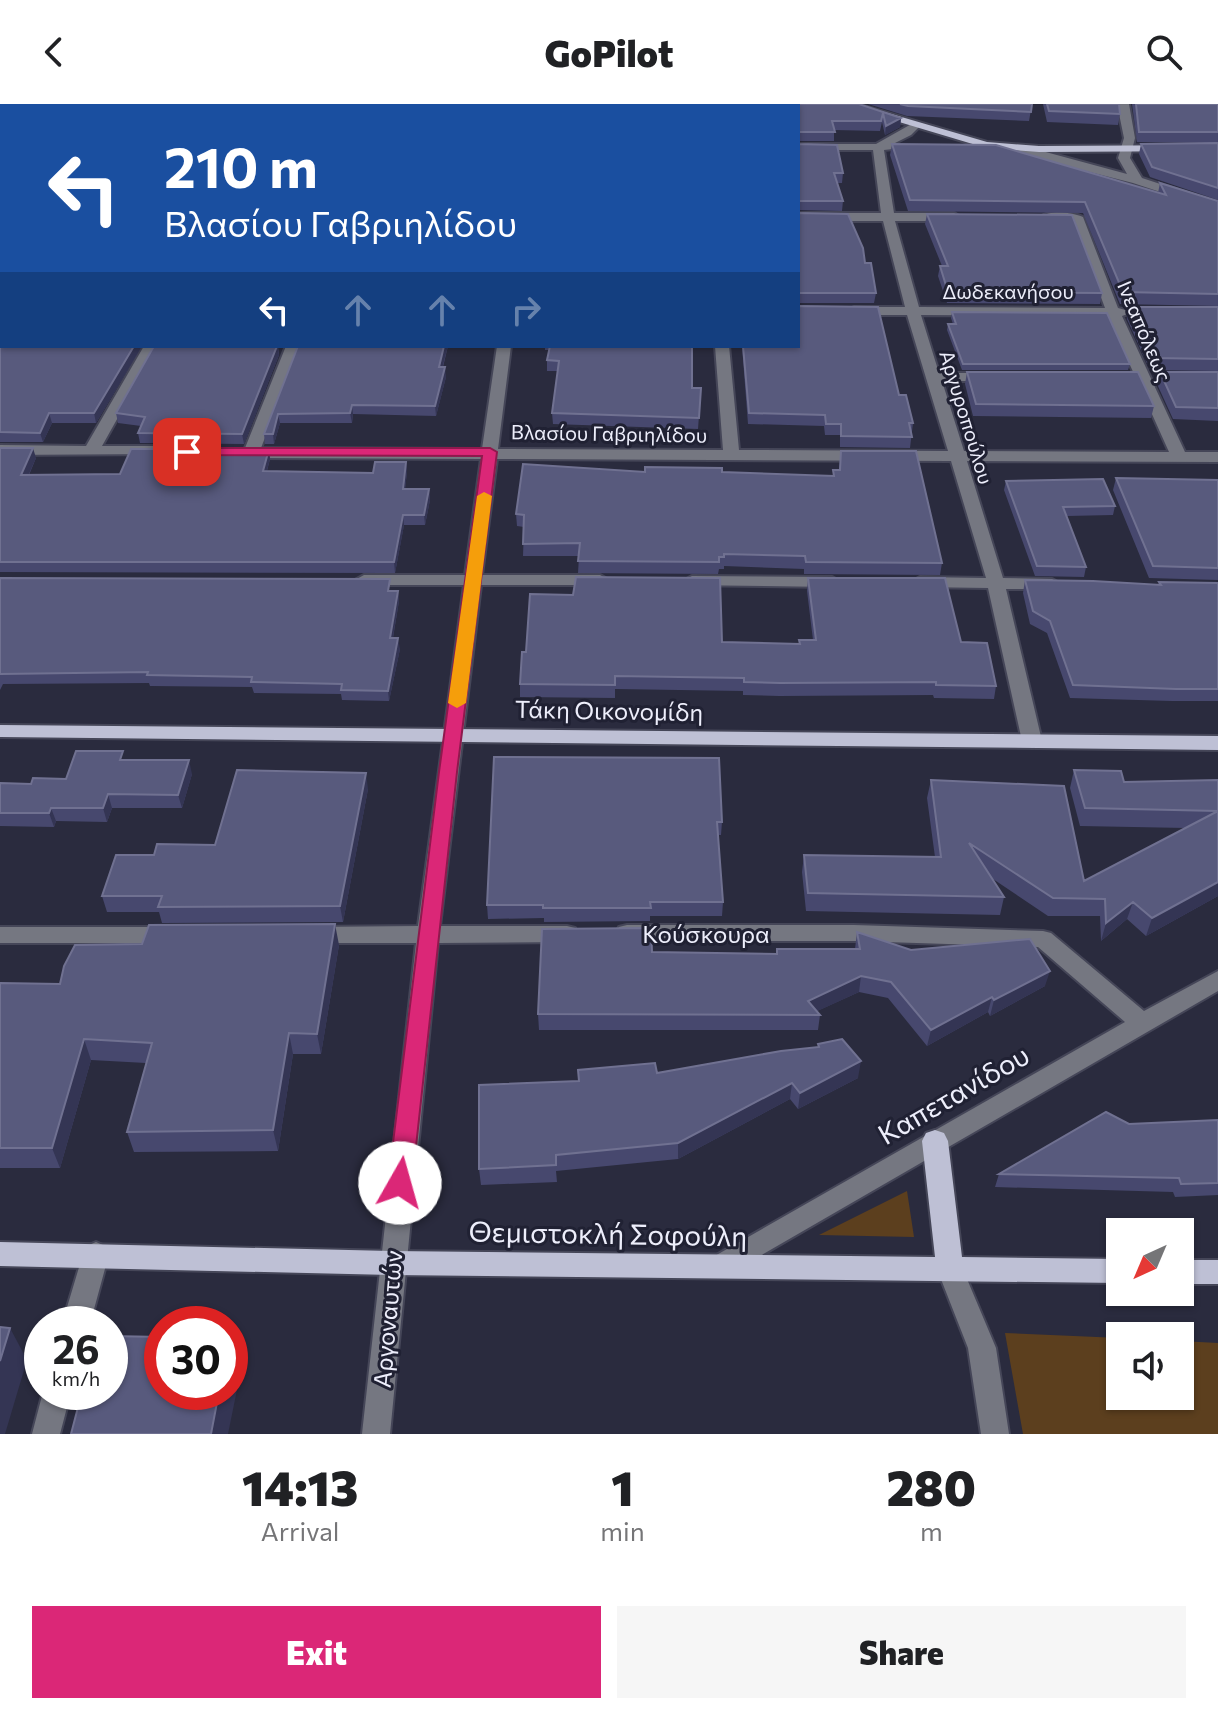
<!DOCTYPE html>
<html lang="en">
<head>
<meta charset="utf-8">
<style>
	:root { --surface:#fff; --page:#f6f6f6; --text:#202124; --muted:#757577; --accent:#db2777 }
	body { margin:0; font-family:Commissioner,sans-serif; background:var(--page); color:var(--text); height:100vh; display:flex; flex-direction:column; font-size:30px; white-space:nowrap }
	* { box-sizing:border-box; margin:0 }
	p { font-size:26px; color:var(--muted) }
	.icon { flex:none; width:44px; height:44px; fill:none; stroke:currentColor; stroke-width:2; stroke-linecap:round; stroke-linejoin:round }
	.map { position:relative; height:1330px; overflow:hidden }
	.drawer { display:flex; flex-direction:column; background:var(--surface); flex:1 }
	.drawer>* { flex:none }
	.guide { position:absolute; left:0px; top:0px; width:800px; height:244px; box-shadow:0 2px 6px #0004; background:#1a4fa0; color:#fff; overflow:hidden }
	.needle { width:52px; rotate:224deg }
	.tools { position:absolute; left:1106px; top:1114px; display:grid; gap:16px }
	.tools a { display:grid; place-items:center; width:88px; height:88px; border-radius:0px; background:var(--surface); box-shadow:0 2px 6px #0004; font-size:40px }
	.speed { position:absolute; left:24px; top:1202px; display:flex; gap:16px; font-size:40px; font-weight:700; text-align:center }
	.speed>* { display:grid; place-content:center; width:104px; height:104px; border-radius:50%; background:var(--surface); box-shadow:0 2px 6px #0004; line-height:1 }
	.speed small { font-size:20px; font-weight:400 }
	.speed .limit { border:12px solid #d22; background:#fff; color:#111 }
	.pin { position:absolute; display:grid; place-items:center; width:68px; height:68px; color:#fff; margin:-34px; border-radius:16px; box-shadow:0 4px 12px #0006 }
	.me { position:absolute; width:88px; margin:-44px; rotate:7deg; stroke-linejoin:round; filter:drop-shadow(0 0 6px #0008) }
	.turn { display:flex; align-items:center; gap:28px; height:168px; padding:0 32px; font-size:36px }
	.turn .icon { width:104px; height:104px; stroke-width:2.5 }
	.turn b { display:block; font-size:56px; line-height:68px }
	.lanes { display:flex; align-items:center; height:76px; padding:0 32px; background:#0003; justify-content:center; gap:40px; direction:ltr }
	.lanes .off { opacity:.35 }
	.eta { display:flex; justify-content:space-evenly; align-items:center; height:136px; text-align:center }
	.eta b { font-size:48px; font-weight:800; line-height:56px }
	.action { display:flex; gap:16px; margin-top:auto; padding:16px 32px }
	.action a { flex:1; height:92px; border-radius:0px; background:var(--accent); color:#fff; font-size:32px; font-weight:800; line-height:92px; text-align:center }
	.action a+a { background:var(--page); color:var(--text) }
	header { display:flex; justify-content:space-between; align-items:center; height:104px; padding:0 32px; background:var(--surface); font-size:36px; font-weight:800 }
	.map>svg:first-child { display:block }
	.green { fill:#5c3f1e }
	.lines { fill:none; stroke-linecap:round; stroke-linejoin:round }
	.minor-casing { stroke:#454658; stroke-width:4 }
	.major-casing { stroke:#454658; stroke-width:4 }
	.minor { fill:#757781; fill-rule:evenodd }
	.major { fill:#bec0d5; fill-rule:evenodd }
	.wall { fill:#47486e }
	.shaded-wall { fill:#343554 }
	.building { fill:#585a7d; stroke:#707191; stroke-width:2 }
	.route { fill:#db2777; stroke:#8e194d; stroke-width:2 }
	.slow { fill:#f59e0b }
	.labels { text-anchor:middle; dominant-baseline:central; stroke-width:6; stroke-linejoin:round; paint-order:stroke }
	.far-street-label { font-size:20px; fill:#edeefb; stroke:#202133 }
	.street-label { font-size:24px; fill:#edeefb; stroke:#202133 }
	.near-street-label { font-size:28px; fill:#edeefb; stroke:#202133 }
</style>
</head>
<body>
<header><svg class="icon" aria-label="back" viewBox="0 0 24 24"><path d="M15 5l-7 7 7 7"/></svg>GoPilot<svg class="icon" aria-label="search" viewBox="0 0 24 24"><circle cx="10" cy="10" r="6"/><path d="M15 15l6 6"/></svg></header>
<div class="map">
<svg width="1218" height="1330" viewBox="0 0 1218 1330">
	<rect width="100%" height="100%" fill="#2a2b3e"/>
	<path class="green" d="M 907,1087 L 914,1133 L 819,1131 Z
		M 1005,1229 L 1120,1234 L 1120,1292 L 1180,1292 L 1180,1237 L 1218,1239 L 1218,1330 L 1023,1330 Z"/>
	<g class="lines">
		<g class="minor-casing">
			<path id="minor" d="M 528,0 L 540,0 L 540,2 L 528,2 Z
				M 1117,0 L 1129,0 L 1135,34 L 1130,54 L 1142,74 L 1218,99 L 1218,107 L 1133,79 L 995,44 L 1001,41 L 1042,47 L 1127,70 L 1118,54 L 1124,34 Z
				M 915,18 L 921,21 L 911,31 L 893,40 L 893,45 L 884,46 L 894,109 L 954,109 L 960,113 L 954,117 L 895,117 L 919,203 L 1105,204 L 1073,118 L 1046,117 L 1040,113 C 1050,106 1072,108 1083,113 L 1118,204 L 1133,208 L 1122,212 L 1185,348 L 1218,348 L 1218,358 L 967,357 L 1003,474 L 1052,475 L 1061,480 L 1052,485 L 1006,485 L 1042,637 L 1032,644 L 1022,637 L 988,484 L 920,483 L 911,478 L 920,473 L 986,474 L 951,357 L 497,355 L 482,471 L 600,471 L 609,476 L 600,481 L 481,481 L 440,822 L 567,822 L 575,824 L 578,830 L 575,836 L 567,838 L 438,839 L 390,1330 L 362,1330 L 416,839 L 311,839 L 303,837 L 300,831 L 303,825 L 311,823 L 418,822 L 464,481 L 364,481 L 355,476 L 364,471 L 465,471 L 481,355 L 242,354 L 234,349 L 245,344 L 286,242 L 300,242 L 261,344 L 482,345 L 497,242 L 511,242 L 498,345 L 723,346 L 715,242 L 729,242 L 739,346 L 948,347 L 907,211 L 854,211 L 847,207 L 854,203 L 905,203 L 883,117 L 798,117 L 798,109 L 881,109 L 873,46 L 798,46 L 798,40 L 876,40 ZM 921,211 L 1108,212 L 1169,348 L 964,347 L 942,277 L 991,277 L 998,273 L 991,269 L 939,269 Z
				M 0,110 L 2,110 L 2,118 L 0,118 Z
				M 0,199 L 2,199 L 2,207 L 0,207 Z
				M 144,242 L 158,242 L 102,342 L 154,342 L 162,347 L 160,350 L 0,351 L 0,341 L 86,342 Z
				M 692,472 L 832,473 L 841,478 L 832,483 L 686,481 L 683,477 Z
				M 627,821 L 854,821 L 1043,827 L 1051,829 L 1144,907 L 1218,867 L 1218,887 L 722,1174 L 713,1171 L 709,1162 L 713,1153 L 1125,918 L 1038,843 L 854,837 L 627,837 L 619,835 L 616,829 L 619,823 Z
				M 0,823 L 171,823 L 179,825 L 182,831 L 179,837 L 171,839 L 0,839 Z
				M 96,1138 L 105,1142 L 109,1150 L 90,1220 L 62,1220 L 83,1150 L 87,1142 Z
				M 950,1153 L 959,1156 L 996,1244 L 1009,1330 L 981,1330 L 968,1244 L 937,1165 L 941,1156 Z
				M 43,1288 L 71,1288 L 60,1330 L 32,1330 Z"/>
		</g>
		<g class="major-casing">
			<path id="major" d="M 84,0 L 96,0 L 82,2 Z
				M 105,0 L 117,0 L 104,2 Z
				M 839,0 L 857,0 L 987,38 L 1039,42 L 1218,41 L 1218,47 L 1039,48 L 986,44 Z
				M 2,125 L 2,135 L 0,136 L 0,126 Z
				M 0,168 L 2,168 L 0,180 Z
				M 0,621 L 1218,632 L 1218,646 L 0,633 Z
				M 935,1026 L 944,1029 L 948,1037 L 962,1153 L 1120,1155 L 1120,1179 L 391,1171 L 0,1162 L 0,1138 L 391,1147 L 935,1153 L 922,1037 L 926,1029 Z
				M 1180,1156 L 1218,1156 L 1218,1180 L 1180,1180 Z"/>
		</g>
		<use href="#minor" class="minor"/>
		<use href="#major" class="major"/>
	</g>
	<path class="wall" d="M 859,0 L 901,14 L 900,23 L 885,31 L 882,18 L 880,27 L 834,26 L 834,37 L 798,37 L 798,2 Z
		M 868,0 L 1032,0 L 1029,17 L 907,12 Z
		M 1043,0 L 1119,0 L 1120,10 L 1118,21 L 1047,18 Z
		M 1132,0 L 1218,0 L 1218,39 L 1137,38 Z
		M 1218,39 L 1218,96 L 1150,73 L 1139,50 L 1141,40 Z
		M 799,40 L 843,69 L 842,79 L 837,79 L 843,97 L 842,107 L 798,106 Z
		M 892,40 L 1158,89 L 1160,79 L 1218,97 L 1218,202 L 1120,200 L 1083,109 L 908,107 L 890,51 Z
		M 798,109 L 865,159 L 876,189 L 874,199 L 798,199 Z
		M 927,110 L 1102,189 L 1100,200 L 947,199 L 938,172 L 940,162 L 942,162 L 925,120 Z
		M 1129,203 L 1218,203 L 1218,267 L 1150,266 L 1127,215 Z
		M 952,208 L 1130,260 L 1128,266 L 962,266 L 947,226 L 948,220 L 953,220 L 951,214 Z
		M 0,214 L 2,242 L 142,242 L 96,319 L 52,319 L 43,338 L 0,338 Z
		M 278,242 L 279,251 L 244,340 L 140,339 L 138,329 L 141,322 L 118,319 L 116,309 Z
		M 298,242 L 448,242 L 443,263 L 446,273 L 436,312 L 353,310 L 352,319 L 280,319 L 274,340 L 265,340 L 264,330 Z
		M 545,242 L 692,242 L 692,284 L 701,284 L 698,325 L 553,320 L 552,309 L 558,267 L 547,267 L 547,256 L 549,246 L 545,246 Z
		M 742,242 L 798,242 L 899,291 L 913,319 L 910,344 L 840,343 L 840,331 L 825,331 L 824,322 L 748,320 Z
		M 967,268 L 1154,302 L 1151,314 L 973,312 L 965,280 Z
		M 1160,268 L 1218,268 L 1218,317 L 1173,315 L 1157,280 Z
		M 0,344 L 36,354 L 29,371 L 120,370 L 269,345 L 270,355 L 267,367 L 373,369 L 406,358 L 407,368 L 405,385 L 429,385 L 430,396 L 425,421 L 404,421 L 395,469 L 0,468 Z
		M 841,347 L 942,459 L 940,471 L 804,470 L 804,465 L 724,462 L 724,465 L 719,465 L 718,470 L 578,469 L 579,452 L 523,452 L 524,423 L 517,422 L 516,410 L 645,368 L 722,368 L 833,372 L 833,366 L 839,366 Z
		M 1116,374 L 1218,376 L 1218,476 L 1149,474 L 1113,386 Z
		M 1006,377 L 1115,402 L 1113,411 L 1067,412 L 1086,463 L 1084,473 L 1035,472 L 1004,386 Z
		M 0,474 L 398,487 L 399,497 L 393,534 L 400,545 L 389,597 L 342,596 L 341,590 L 254,589 L 252,583 L 150,582 L 149,579 L 3,580 L 0,586 Z
		M 808,474 L 961,538 L 996,582 L 994,595 L 934,594 L 933,591 L 779,592 L 743,591 L 743,587 L 615,585 L 615,594 L 520,593 L 520,580 L 722,538 L 799,540 L 799,536 L 813,536 L 807,487 Z
		M 1025,476 L 1158,481 L 1159,478 L 1218,479 L 1218,597 L 1172,597 L 1070,594 L 1047,529 L 1030,520 L 1023,489 Z
		M 494,653 L 722,718 L 721,731 L 718,731 L 723,798 L 722,812 L 650,812 L 650,817 L 544,818 L 544,814 L 488,815 L 487,801 Z
		M 126,656 L 192,670 L 182,704 L 112,704 L 107,718 L 56,717 L 54,723 L 0,722 L 0,679 L 31,680 L 66,675 Z
		M 1074,666 L 1124,678 L 1218,676 L 1218,792 L 1146,832 L 1127,815 L 1101,837 L 1100,812 L 1048,812 L 993,775 L 1004,793 L 1000,811 L 806,807 L 802,768 L 804,751 L 935,753 L 927,694 L 931,676 L 1084,777 L 1186,724 L 1080,722 L 1070,684 Z
		M 368,685 L 343,818 L 162,819 L 159,808 L 107,808 L 102,792 L 154,751 L 215,741 Z
		M 857,828 L 911,846 L 1045,882 L 990,912 L 988,908 L 927,942 L 888,894 L 859,888 L 817,907 L 820,911 L 818,926 L 539,926 L 538,910 L 652,848 L 776,850 L 777,845 L 855,845 Z
		M 339,841 L 321,950 L 293,950 L 278,1047 L 134,1048 L 127,1028 L 146,959 L 91,956 L 60,1064 L 0,1064 L 0,879 L 60,880 Z
		M 657,969 L 858,974 L 798,1005 L 790,995 L 678,1055 L 556,1067 L 557,1078 L 481,1081 L 479,1065 L 579,977 Z
		M 1218,1016 L 1218,1091 L 1175,1093 L 1173,1088 L 995,1083 L 999,1070 L 1129,1020 Z"/>
	<path class="shaded-wall" d="M 901,14 L 900,23 L 885,31 L 886,22 Z
		M 2,51 L 2,65 L 0,67 L 0,54 Z
		M 134,242 L 142,242 L 96,319 L 94,309 Z
		M 277,242 L 279,251 L 244,340 L 242,330 Z
		M 444,242 L 448,242 L 440,272 L 439,263 Z
		M 445,263 L 446,273 L 436,312 L 435,302 Z
		M 352,301 L 353,310 L 352,319 L 350,309 Z
		M 49,309 L 52,319 L 43,338 L 40,329 Z
		M 278,310 L 280,319 L 274,340 L 273,330 Z
		M 33,344 L 36,354 L 24,381 L 21,371 Z
		M 269,345 L 270,355 L 264,377 L 263,367 Z
		M 406,358 L 407,368 L 404,395 L 403,385 Z
		M 429,385 L 430,396 L 425,421 L 424,411 Z
		M 403,411 L 404,421 L 395,469 L 394,458 Z
		M 398,487 L 399,497 L 391,544 L 390,534 Z
		M 398,534 L 400,545 L 389,597 L 388,587 Z
		M 189,656 L 192,670 L 182,704 L 178,691 Z
		M 366,669 L 368,685 L 343,818 L 340,802 Z
		M 108,690 L 112,704 L 107,718 L 103,704 Z
		M 51,704 L 56,717 L 54,723 L 49,709 Z
		M 1218,778 L 1218,792 L 1146,832 L 1152,814 Z
		M 1133,798 L 1127,815 L 1101,837 L 1106,819 Z
		M 335,820 L 339,841 L 321,950 L 317,930 Z
		M 1050,867 L 1045,882 L 990,912 L 994,896 Z
		M 861,872 L 859,888 L 809,911 L 808,897 Z
		M 992,893 L 988,908 L 927,942 L 931,926 Z
		M 289,929 L 293,950 L 278,1047 L 273,1026 Z
		M 84,935 L 91,956 L 60,1064 L 52,1044 Z
		M 861,957 L 858,974 L 798,1005 L 800,989 Z
		M 792,979 L 790,995 L 678,1055 L 678,1039 Z
		M 10,1224 L 27,1256 L 5,1330 L 0,1330 L 0,1257 Z
		M 230,1234 L 241,1266 L 228,1330 L 211,1330 L 219,1288 L 230,1288 Z"/>
	<path class="building" d="M 0,0 L 38,0 L 36,2 L 2,2 L 2,51 L 0,54 L 0,34 L 2,34 L 2,24 L 0,24 Z
		M 129,0 L 485,0 L 485,2 L 128,2 Z
		M 558,0 L 859,0 L 901,14 L 886,22 L 883,9 L 881,17 L 832,17 L 835,28 L 798,28 L 798,2 L 558,2 Z
		M 900,0 L 1032,0 L 1031,8 L 908,2 Z
		M 1047,0 L 1119,0 L 1120,10 L 1049,7 Z
		M 1136,0 L 1218,0 L 1218,28 L 1139,28 Z
		M 798,37 L 799,40 L 837,41 L 843,69 L 834,69 L 843,97 L 798,97 Z
		M 1218,39 L 1218,84 L 1152,63 L 1141,40 Z
		M 892,40 L 996,41 L 1166,91 L 1160,79 L 1218,97 L 1218,190 L 1123,188 L 1085,98 L 910,96 Z
		M 798,109 L 848,110 L 863,144 L 865,159 L 871,159 L 876,189 L 799,189 L 798,192 Z
		M 927,110 L 1072,111 L 1102,189 L 948,188 L 940,162 L 948,162 Z
		M 798,202 L 878,203 L 899,291 L 906,291 L 913,319 L 909,319 L 912,333 L 841,332 L 841,320 L 826,320 L 825,311 L 749,309 L 743,242 L 798,242 Z
		M 1129,203 L 1218,203 L 1218,255 L 1153,254 Z
		M 952,208 L 1107,209 L 1130,260 L 963,260 L 948,220 L 956,220 Z
		M 2,211 L 2,242 L 134,242 L 94,309 L 49,309 L 40,329 L 0,328 L 0,214 Z
		M 154,242 L 277,242 L 242,330 L 138,329 L 145,313 L 116,309 Z
		M 298,242 L 444,242 L 439,263 L 445,263 L 435,302 L 352,301 L 350,309 L 278,310 L 273,330 L 264,330 Z
		M 550,242 L 692,242 L 692,284 L 701,284 L 699,314 L 552,309 L 559,257 L 547,256 Z
		M 967,268 L 1138,268 L 1154,302 L 976,300 Z
		M 1160,268 L 1218,268 L 1218,304 L 1176,303 Z
		M 0,344 L 33,344 L 21,371 L 120,370 L 131,345 L 269,345 L 263,367 L 373,369 L 375,358 L 406,358 L 403,385 L 429,385 L 424,411 L 403,411 L 394,458 L 0,458 Z
		M 841,347 L 916,347 L 942,459 L 806,458 L 805,452 L 724,450 L 724,453 L 719,453 L 719,458 L 578,457 L 580,439 L 523,440 L 524,411 L 516,410 L 523,360 L 645,368 L 645,363 L 722,364 L 722,368 L 834,372 L 833,366 L 840,366 Z
		M 1116,374 L 1218,376 L 1218,464 L 1153,462 Z
		M 1103,375 L 1115,402 L 1063,403 L 1086,463 L 1037,462 L 1006,377 Z
		M 576,473 L 720,474 L 722,538 L 800,540 L 799,536 L 816,536 L 808,474 L 945,474 L 961,538 L 987,539 L 996,582 L 936,581 L 936,578 L 780,579 L 744,578 L 744,574 L 615,572 L 615,581 L 520,580 L 522,548 L 526,548 L 530,490 L 573,491 Z
		M 0,474 L 390,475 L 388,487 L 398,487 L 390,534 L 398,534 L 388,587 L 341,586 L 342,580 L 251,578 L 252,573 L 147,571 L 148,568 L 0,570 Z
		M 1025,476 L 1093,477 L 1161,481 L 1159,478 L 1218,479 L 1218,585 L 1176,585 L 1073,581 L 1050,517 L 1033,507 Z
		M 76,647 L 123,647 L 120,656 L 189,656 L 178,691 L 108,690 L 103,704 L 51,704 L 49,709 L 0,709 L 0,679 L 31,680 L 33,674 L 66,675 Z
		M 494,653 L 719,654 L 722,718 L 717,718 L 723,798 L 650,798 L 651,804 L 543,804 L 543,801 L 487,801 Z
		M 237,666 L 366,669 L 340,802 L 158,803 L 162,792 L 102,792 L 116,751 L 154,751 L 157,740 L 215,741 Z
		M 1074,666 L 1121,667 L 1124,678 L 1218,676 L 1218,707 L 1085,704 Z
		M 931,676 L 1064,682 L 1084,777 L 1218,707 L 1218,778 L 1152,814 L 1133,798 L 1106,819 L 1105,795 L 1053,794 L 969,739 L 1004,793 L 808,789 L 804,751 L 941,753 Z
		M 335,820 L 317,930 L 289,929 L 273,1026 L 127,1028 L 152,939 L 84,935 L 52,1044 L 0,1044 L 0,879 L 60,880 L 64,862 L 75,841 L 142,840 L 149,821 Z
		M 651,824 L 652,848 L 777,850 L 777,845 L 860,845 L 857,828 L 911,846 L 1030,835 L 1050,867 L 994,896 L 992,893 L 931,926 L 891,878 L 861,872 L 808,897 L 820,911 L 538,910 L 542,825 Z
		M 842,935 L 861,957 L 800,989 L 792,979 L 678,1039 L 556,1051 L 556,1061 L 479,1065 L 479,981 L 579,977 L 578,966 L 655,959 L 657,969 L 781,947 L 819,943 L 818,940 Z
		M 1106,1008 L 1129,1020 L 1218,1016 L 1218,1079 L 1181,1080 L 1179,1074 L 999,1070 Z
		M 0,1223 L 10,1224 L 0,1257 Z
		M 110,1232 L 162,1233 L 162,1288 L 219,1288 L 211,1330 L 71,1330 L 82,1288 L 110,1288 Z"/>
	<path class="route" d="M 187,344 L 490,344 L 497,348 L 457,668 L 412,1079 L 408,1086 L 400,1089 L 392,1086 L 388,1079 L 439,668 L 482,352 L 182,351 L 182,345 Z"/>
	<path class="slow" d="M 484,388 L 492,392 L 466,599 L 457,604 L 448,599 L 477,392 Z"/>
	<g class="labels">
		<g class="far-street-label">
			<text x="1008" y="187">Δωδεκανήσου</text>
			<text transform="translate(1145 227) rotate(67)">Ινεαπόλεως</text>
			<text transform="translate(967 313) rotate(73)">Αργυροπούλου</text>
			<text transform="translate(609 329) rotate(1)">Βλασίου Γαβριηλίδου</text>
		</g>
		<g class="street-label">
			<text transform="translate(609 606) rotate(1)">Τάκη Οικονομίδη</text>
			<text x="706" y="829">Κούσκουρα</text>
			<text transform="translate(387 1215) rotate(-85)">Αργοναυτών</text>
		</g>
		<g class="near-street-label">
			<text transform="translate(953 990) rotate(-30)">Καπετανίδου</text>
			<text transform="translate(608 1129) rotate(1)">Θεμιστοκλή Σοφούλη</text>
		</g>
	</g>
</svg>
<div class="tools">
<a><svg class="needle" viewBox="-14 -14 28 28"><path d="M0-13l5 13h-10z" fill="#e53935"/><path d="M0 13l5-13h-10z" fill="#757577"/></svg></a>
<a><svg class="icon" aria-label="sound" viewBox="0 0 24 24"><path d="M4 9h4l5-4v14l-5-4H4zM17 9q2 3 0 6"/></svg></a>
</div>
<div class="speed"><div>26<small>km/h</small></div><div class="limit">30</div></div>
<div class="pin" style="left:187px;top:348px;background:#d93025"><svg class="icon" aria-label="arrive" viewBox="0 0 24 24"><path d="M6 21V4h12l-3 4 3 4H6"/></svg></div>
<svg class="me" style="left:400px;top:1079px" viewBox="-20 -20 40 40"><circle r="19" fill="#fff"/><path d="M0-13L10 11 0 6-10 11z" fill="#db2777"/></svg>
<div class="guide">
<div class="turn"><svg class="icon" aria-label="left" viewBox="0 0 24 24"><path d="M17 20v-9H6M10 6l-5 5 5 5"/></svg><div><b>210 m</b>Βλασίου Γαβριηλίδου</div></div>
<div class="lanes"><svg class="icon" aria-label="left" viewBox="0 0 24 24"><path d="M17 20v-9H6M10 6l-5 5 5 5"/></svg><svg class="icon off" aria-label="ahead" viewBox="0 0 24 24"><path d="M12 20V5M6 11l6-6 6 6"/></svg><svg class="icon off" aria-label="ahead" viewBox="0 0 24 24"><path d="M12 20V5M6 11l6-6 6 6"/></svg><svg class="icon off" aria-label="right" viewBox="0 0 24 24"><path d="M7 20v-9h11M14 6l5 5-5 5"/></svg></div>
</div>
</div>
<section class="drawer">
<div class="eta">
<div><b>14:13</b><p>Arrival</p></div>
<div><b>1</b><p>min</p></div>
<div><b>280</b><p>m</p></div>
</div>
<div class="action"><a>Exit</a><a>Share</a></div>
</section>
</body>
</html>
